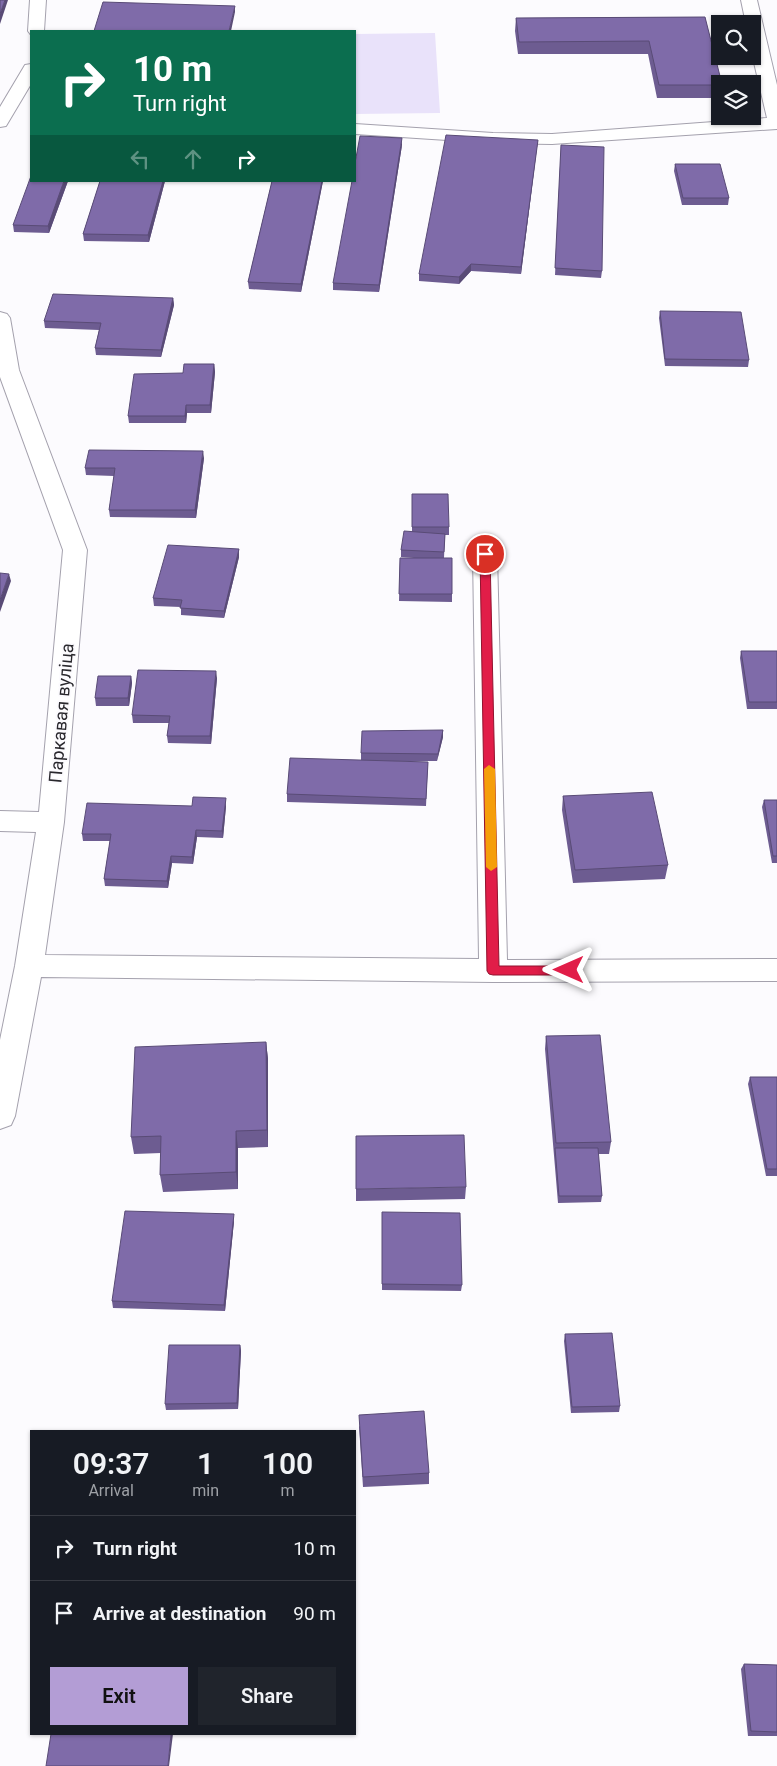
<!DOCTYPE html>
<html lang="en">
<head>
<meta charset="utf-8">
<style>
	:root { --surface:#171b24; --page:#20242c; --text:#f1f3f6; --muted:#9ea1a6; --line:#363941; --accent:#b39dd5 }
	body { margin:0; font-family:Roboto,sans-serif; background:var(--page); color:var(--text); height:100vh; display:flex; flex-direction:column; font-size:19px; white-space:nowrap }
	* { box-sizing:border-box; margin:0 }
	p { font-size:16px; color:var(--muted) }
	.icon { flex:none; width:28px; height:28px; fill:none; stroke:currentColor; stroke-width:2; stroke-linecap:round; stroke-linejoin:round }
	.map { position:relative; flex:1; overflow:hidden }
	.side { position:absolute; left:30px; top:1430px; width:326px; height:305px; display:flex; flex-direction:column; background:var(--surface); border-radius:0px; box-shadow:0 1px 4px #0004 }
	.side>* { flex:none }
	.hud { position:absolute; left:30px; top:30px; width:326px; height:152px; border-radius:0px; box-shadow:0 1px 4px #0004; background:#0b6e4f; color:#fff; overflow:hidden }
	.tools { position:absolute; left:711px; top:15px; display:grid; gap:10px }
	.tools a { display:grid; place-items:center; width:50px; height:50px; border-radius:0px; background:var(--surface); box-shadow:0 1px 4px #0004; font-size:25px }
	.pin { position:absolute; display:grid; place-items:center; width:42px; height:42px; color:#fff; margin:-21px; border:2px solid #fff; border-radius:50%; box-shadow:0 1px 5px #0007 }
	.me { position:absolute; width:55px; margin:-28px; rotate:270deg; stroke-linejoin:round; filter:drop-shadow(0 0 4px #0008) }
	.turn { display:flex; align-items:center; gap:18px; height:105px; padding:0 20px; font-size:22px }
	.turn .icon { width:65px; height:65px; stroke-width:2.5 }
	.turn b { display:block; font-size:35px; line-height:42px }
	.lanes { display:flex; align-items:center; height:48px; padding:0 20px; background:#0003; justify-content:center; gap:25px; direction:ltr }
	.lanes .off { opacity:.35 }
	.eta { display:flex; justify-content:space-evenly; align-items:center; height:85px; text-align:center }
	.eta b { font-size:30px; font-weight:600; line-height:35px }
	.button { display:flex; gap:10px; margin-top:auto; padding:10px 20px }
	.button a { flex:1; height:58px; border-radius:0px; background:var(--accent); color:#111; font-size:20px; font-weight:600; line-height:58px; text-align:center }
	.button a+a { background:var(--page); color:var(--text) }
	ul { padding:0; list-style:none }
	li { display:flex; align-items:center; gap:15px; height:65px; padding:0 20px; border-top:1px solid var(--line) }
	li div { flex:1 }
	li b { display:block; font-size:19px }
	li em { font-style:normal }
	.map>svg:first-child { display:block }
	.green { fill:#e9e2fa }
	.lines { fill:none; stroke-linecap:round; stroke-linejoin:round }
	.minor-casing { stroke:#a4a1ad; stroke-width:2 }
	.minor { fill:#fff; fill-rule:evenodd }
	.wall { fill:#6d5c91 }
	.shaded-wall { fill:#594b76 }
	.building { fill:#7f6ba9; stroke:#594b76 }
	.route { fill:#e11d48; stroke:#92132f }
	.slow { fill:#f59e0b }
	.labels { text-anchor:middle; dominant-baseline:central; stroke-width:4; stroke-linejoin:round; paint-order:stroke }
	.street-label { font-size:18px; fill:#29282d; stroke:#fcfbfe }
</style>
</head>
<body>
<div class="map">
<svg width="777" height="1766" viewBox="0 0 777 1766">
	<rect width="100%" height="100%" fill="#fcfbfe"/>
	<path class="green" d="M 435,33 L 440,113 L 355,114 L 355,34 Z"/>
	<g class="lines">
		<g class="minor-casing">
			<path id="minor" d="M 30,0 L 46,0 L 44,31 L 31,31 L 31,35 L 28,31 Z
				M 741,0 L 757,0 L 777,85 L 777,129 L 552,144 L 493,143 L 355,134 L 355,124 L 493,133 L 552,134 L 767,118 L 752,54 L 752,24 L 746,24 Z
				M 31,64 L 31,84 L 6,126 L 0,127 L 0,107 L 25,65 Z
				M 0,312 L 7,314 L 10,318 L 19,370 L 87,550 L 64,822 L 45,955 L 479,959 L 473,554 L 477,549 L 485,546 L 493,549 L 497,554 L 507,960 L 777,959 L 777,981 L 493,982 L 41,977 L 15,1116 L 11,1125 L 0,1129 L 0,1040 L 15,966 L 36,832 L 0,831 L 0,811 L 39,812 L 63,550 L 0,377 Z"/>
		</g>
		<use href="#minor" class="minor"/>
	</g>
	<path class="wall" d="M 705,17 L 720,84 L 720,98 L 657,98 L 648,54 L 518,54 L 515,31 L 516,18 Z
		M 538,140 L 521,274 L 471,271 L 459,284 L 419,281 L 419,274 Z
		M 402,145 L 379,292 L 333,290 L 333,283 Z
		M 561,145 L 602,271 L 601,278 L 555,275 Z
		M 675,164 L 729,198 L 728,205 L 682,205 L 674,171 Z
		M 68,181 L 49,233 L 14,232 L 13,225 Z
		M 100,181 L 165,181 L 149,242 L 84,241 L 83,234 Z
		M 272,181 L 323,181 L 301,292 L 249,289 L 248,282 Z
		M 173,298 L 174,305 L 161,357 L 96,355 L 95,348 L 99,330 L 45,328 L 44,321 Z
		M 660,311 L 749,360 L 748,367 L 665,366 L 659,318 Z
		M 214,364 L 215,372 L 211,413 L 187,413 L 186,423 L 129,423 L 128,416 L 183,373 Z
		M 204,458 L 196,518 L 110,517 L 109,510 L 114,476 L 86,475 L 85,468 Z
		M 412,494 L 449,527 L 449,535 L 445,535 L 444,558 L 452,594 L 452,602 L 399,601 L 400,558 L 414,558 L 401,557 L 401,550 L 412,532 Z
		M 239,549 L 239,557 L 224,618 L 181,615 L 181,607 L 154,606 L 153,598 Z
		M 741,651 L 777,651 L 777,709 L 747,709 L 740,658 Z
		M 131,676 L 132,683 L 129,706 L 96,706 L 95,698 Z
		M 217,678 L 211,744 L 168,743 L 167,736 L 169,723 L 133,723 L 132,715 Z
		M 443,730 L 443,737 L 437,761 L 385,761 L 428,762 L 426,806 L 287,802 L 287,794 L 361,760 L 361,753 Z
		M 563,796 L 668,865 L 665,879 L 573,883 L 562,810 Z
		M 764,800 L 777,800 L 777,863 L 772,863 L 762,807 Z
		M 192,806 L 226,806 L 223,838 L 197,837 L 193,864 L 172,863 L 168,888 L 105,886 L 104,879 L 110,841 L 83,841 L 82,834 Z
		M 546,1036 L 611,1142 L 609,1154 L 598,1154 L 602,1196 L 601,1202 L 558,1203 L 545,1049 Z
		M 266,1042 L 268,1059 L 268,1147 L 238,1148 L 238,1189 L 163,1192 L 160,1175 L 161,1153 L 134,1154 L 131,1137 Z
		M 750,1077 L 777,1077 L 777,1176 L 766,1176 L 748,1084 Z
		M 466,1187 L 465,1199 L 356,1201 L 356,1189 Z
		M 382,1212 L 462,1285 L 461,1291 L 382,1290 Z
		M 234,1221 L 225,1311 L 113,1308 L 112,1301 Z
		M 565,1334 L 620,1406 L 619,1412 L 571,1413 L 564,1341 Z
		M 240,1345 L 241,1351 L 238,1409 L 166,1410 L 165,1404 Z
		M 359,1426 L 429,1473 L 429,1484 L 363,1487 Z
		M 744,1664 L 777,1665 L 777,1736 L 748,1736 L 741,1669 Z"/>
	<path class="shaded-wall" d="M 5,0 L 8,0 L 0,24 L 0,14 Z
		M 235,6 L 235,12 L 231,31 L 229,31 Z
		M 402,138 L 402,145 L 379,292 L 379,285 Z
		M 538,140 L 537,147 L 521,274 L 521,267 Z
		M 64,181 L 68,181 L 49,233 L 48,226 Z
		M 163,181 L 165,181 L 149,242 L 148,235 Z
		M 322,181 L 323,181 L 301,292 L 301,284 Z
		M 471,264 L 471,271 L 459,284 L 459,277 Z
		M 173,298 L 174,305 L 161,357 L 161,350 Z
		M 214,364 L 215,372 L 211,413 L 210,405 Z
		M 186,405 L 187,413 L 186,423 L 185,416 Z
		M 203,451 L 204,458 L 196,518 L 195,510 Z
		M 239,549 L 239,557 L 224,618 L 224,611 Z
		M 9,574 L 11,581 L 0,612 L 0,600 Z
		M 216,671 L 217,678 L 211,744 L 210,736 Z
		M 131,676 L 132,683 L 129,706 L 128,698 Z
		M 443,730 L 443,737 L 437,761 L 438,754 Z
		M 226,798 L 226,806 L 223,838 L 222,831 Z
		M 196,830 L 197,837 L 193,864 L 192,857 Z
		M 171,856 L 172,863 L 168,888 L 167,881 Z
		M 266,1042 L 268,1059 L 268,1147 L 267,1130 Z
		M 236,1131 L 238,1148 L 238,1189 L 236,1172 Z
		M 234,1214 L 234,1221 L 225,1311 L 224,1305 Z
		M 240,1345 L 241,1351 L 238,1409 L 237,1403 Z
		M 171,1734 L 173,1734 L 169,1766 L 168,1766 Z"/>
	<path class="building" d="M 0,0 L 5,0 L 0,14 Z
		M 103,2 L 235,6 L 229,31 L 94,31 Z
		M 705,17 L 722,84 L 720,84 L 720,85 L 659,85 L 649,41 L 519,42 L 516,18 Z
		M 446,135 L 538,140 L 521,267 L 471,264 L 459,277 L 419,274 Z
		M 360,136 L 402,138 L 379,285 L 333,283 L 352,181 L 355,181 L 355,163 Z
		M 561,145 L 604,147 L 602,271 L 555,268 Z
		M 675,164 L 720,164 L 729,198 L 683,198 Z
		M 31,176 L 31,181 L 64,181 L 48,226 L 13,225 Z
		M 100,181 L 163,181 L 148,235 L 83,234 Z
		M 272,181 L 322,181 L 301,284 L 248,282 Z
		M 53,294 L 173,298 L 161,350 L 95,348 L 101,323 L 44,321 Z
		M 660,311 L 741,312 L 749,360 L 665,359 Z
		M 184,364 L 214,364 L 210,405 L 186,405 L 185,416 L 128,416 L 134,374 L 183,373 Z
		M 89,450 L 203,451 L 195,510 L 109,510 L 115,468 L 85,468 Z
		M 412,494 L 448,494 L 449,527 L 412,527 Z
		M 404,531 L 445,534 L 444,552 L 401,550 Z
		M 168,545 L 239,549 L 224,611 L 180,608 L 182,600 L 153,598 Z
		M 400,558 L 452,558 L 452,594 L 399,594 Z
		M 0,573 L 9,574 L 0,600 Z
		M 741,651 L 777,651 L 777,702 L 749,702 Z
		M 138,670 L 216,671 L 210,736 L 167,736 L 170,716 L 132,715 Z
		M 98,676 L 131,676 L 128,698 L 95,698 Z
		M 443,730 L 438,754 L 361,753 L 362,731 Z
		M 290,758 L 428,762 L 426,799 L 287,794 Z
		M 652,792 L 668,865 L 575,870 L 563,796 Z
		M 193,797 L 226,798 L 222,831 L 196,830 L 192,857 L 171,856 L 167,881 L 104,879 L 111,834 L 82,834 L 87,803 L 192,806 Z
		M 764,800 L 777,800 L 777,856 L 773,856 Z
		M 600,1035 L 611,1142 L 556,1143 L 546,1036 Z
		M 266,1042 L 267,1130 L 236,1131 L 236,1172 L 160,1175 L 161,1136 L 131,1137 L 135,1047 Z
		M 750,1077 L 777,1077 L 777,1169 L 767,1169 Z
		M 464,1135 L 466,1187 L 356,1189 L 356,1136 Z
		M 555,1148 L 598,1148 L 602,1196 L 559,1196 Z
		M 125,1211 L 234,1214 L 224,1305 L 112,1301 Z
		M 382,1212 L 460,1213 L 462,1285 L 382,1284 Z
		M 612,1333 L 620,1406 L 572,1407 L 565,1334 Z
		M 169,1345 L 240,1345 L 237,1403 L 165,1404 Z
		M 424,1411 L 429,1473 L 363,1477 L 359,1415 Z
		M 744,1664 L 777,1665 L 777,1732 L 751,1731 Z
		M 51,1734 L 171,1734 L 168,1766 L 46,1766 Z"/>
	<path class="route" d="M 485,550 L 490,554 L 499,966 L 569,966 L 573,967 L 575,970 L 573,974 L 569,975 L 493,975 L 489,974 L 487,971 L 480,554 Z"/>
	<path class="slow" d="M 489,765 L 495,769 L 497,867 L 491,871 L 486,867 L 484,769 Z"/>
	<g class="labels">
		<g class="street-label">
			<text transform="translate(61 713) rotate(-85)">Паркавая вуліца</text>
		</g>
	</g>
</svg>
<div class="tools">
<a><svg class="icon" aria-label="search" viewBox="0 0 24 24"><circle cx="10" cy="10" r="6"/><path d="M15 15l6 6"/></svg></a>
<a><svg class="icon" aria-label="layers" viewBox="0 0 24 24"><path d="M12 4l9 5-9 5-9-5zM3 14l9 5 9-5"/></svg></a>
</div>
<div class="pin" style="left:485px;top:554px;background:#d93025"><svg class="icon" aria-label="arrive" viewBox="0 0 24 24"><path d="M6 21V4h12l-3 4 3 4H6"/></svg></div>
<svg class="me" style="left:569px;top:970px" viewBox="-20 -20 40 40"><path d="M0-17L14 15 0 8-14 15z" fill="#e11d48" stroke="#fff" stroke-width="4"/></svg>
<div class="hud">
<div class="turn"><svg class="icon" aria-label="right" viewBox="0 0 24 24"><path d="M7 20v-9h11M14 6l5 5-5 5"/></svg><div><b>10 m</b>Turn right</div></div>
<div class="lanes"><svg class="icon off" aria-label="left" viewBox="0 0 24 24"><path d="M17 20v-9H6M10 6l-5 5 5 5"/></svg><svg class="icon off" aria-label="ahead" viewBox="0 0 24 24"><path d="M12 20V5M6 11l6-6 6 6"/></svg><svg class="icon" aria-label="right" viewBox="0 0 24 24"><path d="M7 20v-9h11M14 6l5 5-5 5"/></svg></div>
</div>
<section class="side">
<div class="eta">
<div><b>09:37</b><p>Arrival</p></div>
<div><b>1</b><p>min</p></div>
<div><b>100</b><p>m</p></div>
</div>
<ul>
<li><svg class="icon" aria-label="right" viewBox="0 0 24 24"><path d="M7 20v-9h11M14 6l5 5-5 5"/></svg><div><b>Turn right</b></div><em>10 m</em></li>
<li><svg class="icon" aria-label="arrive" viewBox="0 0 24 24"><path d="M6 21V4h12l-3 4 3 4H6"/></svg><div><b>Arrive at destination</b></div><em>90 m</em></li>
</ul>
<div class="button"><a>Exit</a><a>Share</a></div>
</section>
</div>
</body>
</html>
